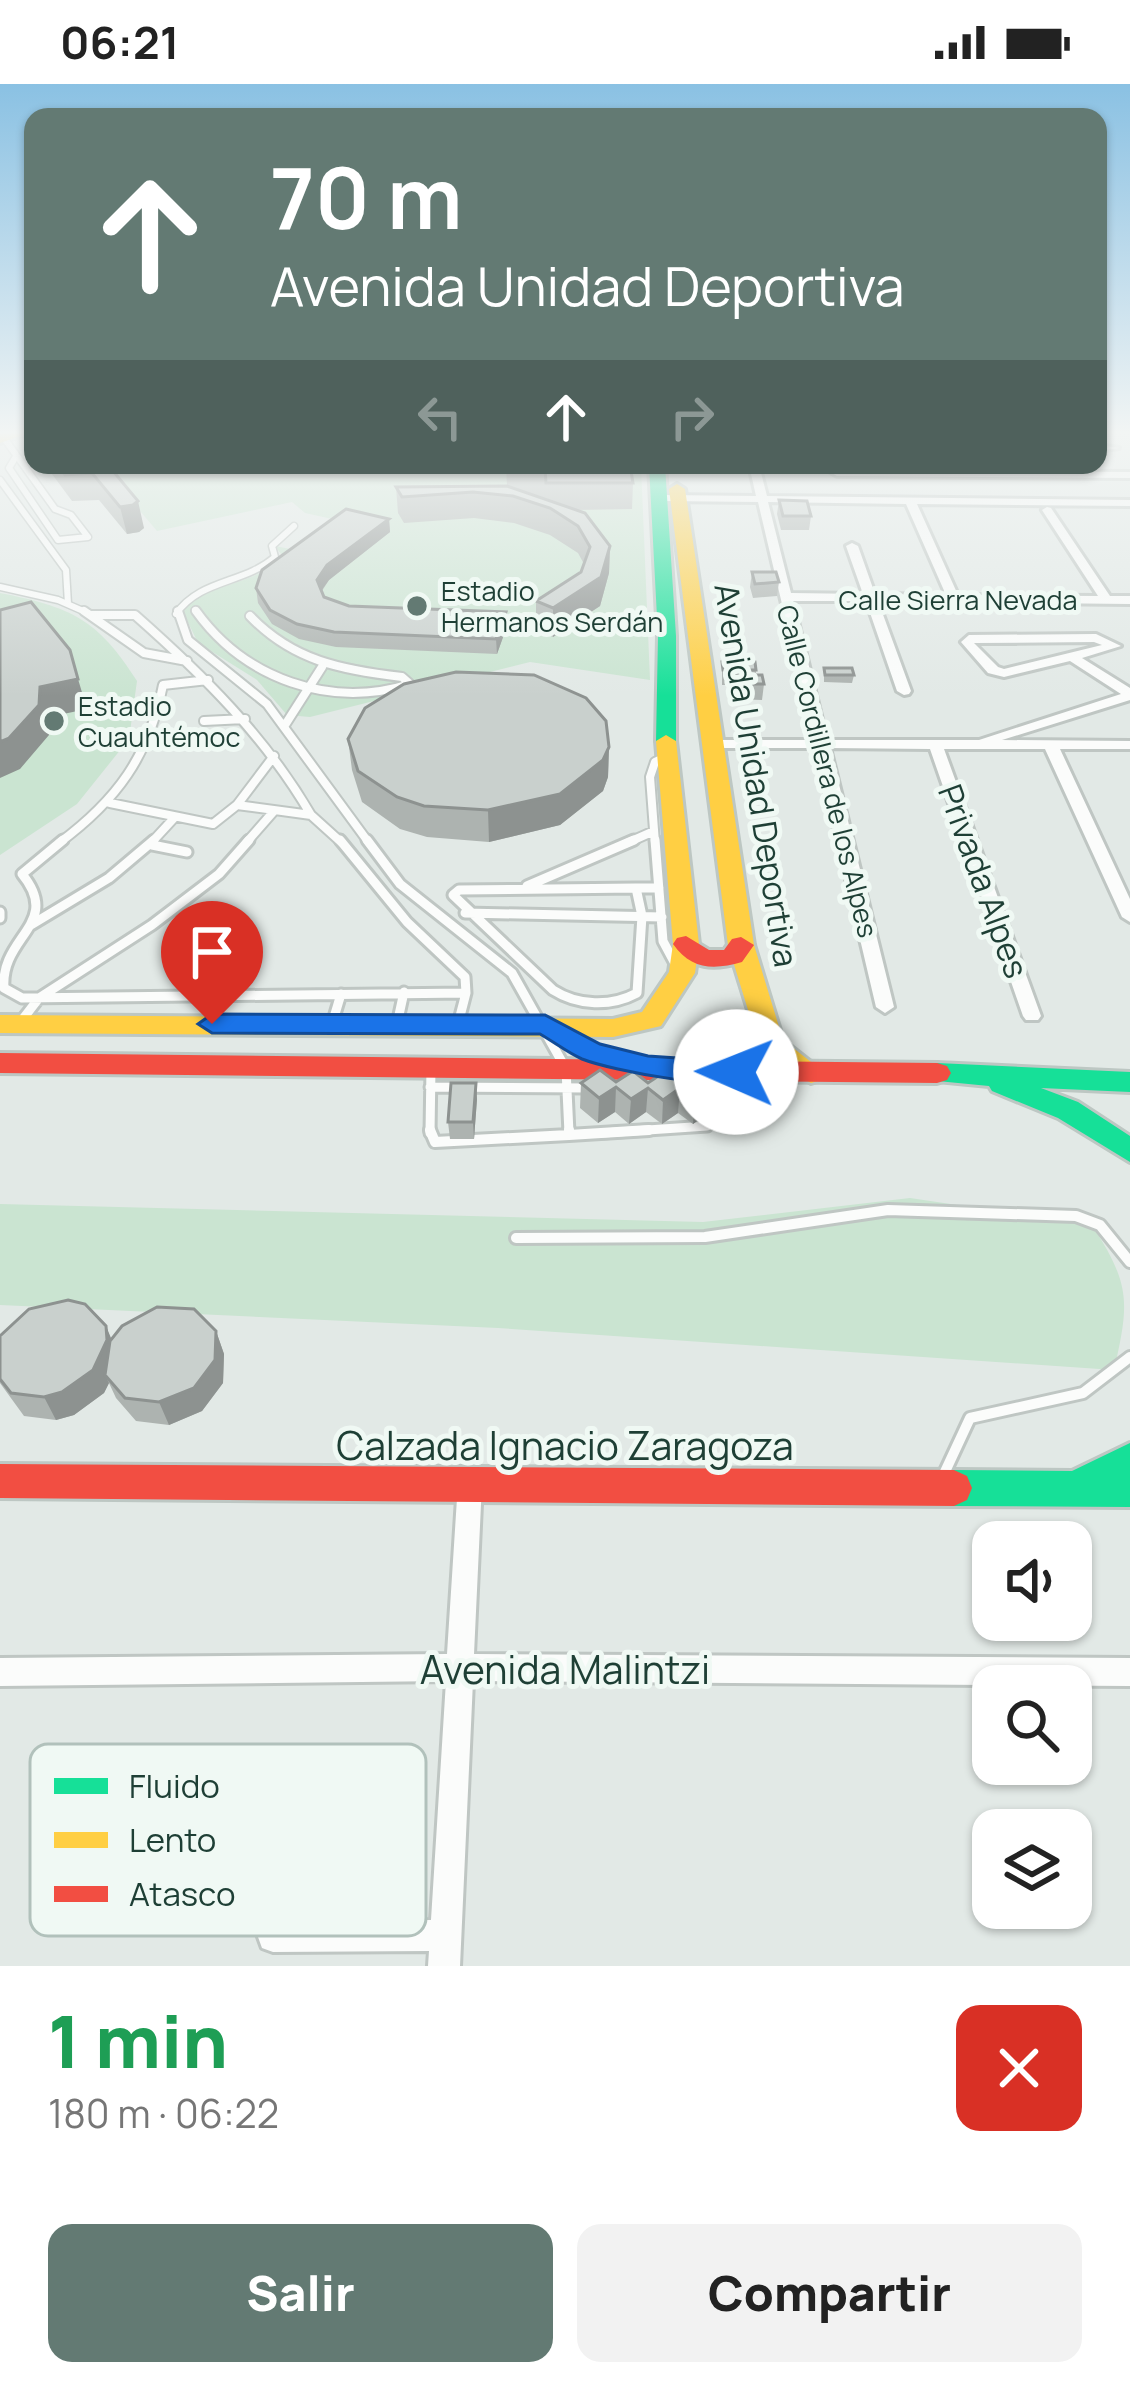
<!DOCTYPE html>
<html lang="es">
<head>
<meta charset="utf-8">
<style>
	:root { --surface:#fff; --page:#f2f2f2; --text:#222; --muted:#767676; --accent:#637a73 }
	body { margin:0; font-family:Manrope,sans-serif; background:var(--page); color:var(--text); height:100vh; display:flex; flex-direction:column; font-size:45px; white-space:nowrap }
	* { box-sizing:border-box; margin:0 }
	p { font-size:39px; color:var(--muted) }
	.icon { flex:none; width:66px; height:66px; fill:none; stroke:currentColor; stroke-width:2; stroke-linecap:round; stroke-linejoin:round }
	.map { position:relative; height:1882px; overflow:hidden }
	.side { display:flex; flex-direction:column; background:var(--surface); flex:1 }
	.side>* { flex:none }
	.guide { position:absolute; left:24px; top:24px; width:1083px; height:366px; border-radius:24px; box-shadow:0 3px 9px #0004; background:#637a73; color:#fff; overflow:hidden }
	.tools { position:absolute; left:972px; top:1437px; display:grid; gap:24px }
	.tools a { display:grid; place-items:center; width:120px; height:120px; border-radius:24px; background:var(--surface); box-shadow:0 3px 9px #0004; font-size:60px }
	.pin { position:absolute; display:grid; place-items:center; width:102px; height:102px; color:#fff; margin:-123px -51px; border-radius:50% 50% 50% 0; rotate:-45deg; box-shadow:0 0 12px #0007 }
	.pin .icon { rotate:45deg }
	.me { position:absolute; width:132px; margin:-66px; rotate:271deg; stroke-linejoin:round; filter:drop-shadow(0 0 9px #0008) }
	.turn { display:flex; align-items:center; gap:42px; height:252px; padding:0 48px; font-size:54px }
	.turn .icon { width:156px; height:156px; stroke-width:2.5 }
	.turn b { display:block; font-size:84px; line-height:102px }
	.lanes { display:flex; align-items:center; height:114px; padding:0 48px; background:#0003; justify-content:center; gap:60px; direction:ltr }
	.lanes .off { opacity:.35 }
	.round { display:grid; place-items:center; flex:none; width:126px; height:126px; border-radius:24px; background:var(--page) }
	.summary { display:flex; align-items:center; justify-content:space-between; height:204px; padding:0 48px }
	h1 { font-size:72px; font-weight:800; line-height:90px; color:#1e9e55 }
	.primary-button { display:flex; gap:24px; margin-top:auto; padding:24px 48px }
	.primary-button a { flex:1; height:138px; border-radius:24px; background:var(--accent); color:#fff; font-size:48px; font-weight:800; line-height:138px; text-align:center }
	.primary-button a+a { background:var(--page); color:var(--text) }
	.status { display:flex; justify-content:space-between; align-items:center; height:84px; padding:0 60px; background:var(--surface); direction:ltr }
	.status svg { height:33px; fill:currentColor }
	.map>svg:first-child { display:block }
	.green { fill:#cae4d1 }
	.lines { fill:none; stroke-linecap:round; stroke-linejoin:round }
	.lane-far3-casing { stroke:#bfc6c3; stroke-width:9 }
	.lane-far2-casing { stroke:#bfc6c3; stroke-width:12 }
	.lane-far1-casing { stroke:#bfc6c3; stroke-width:15 }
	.lane-casing { stroke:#bfc6c3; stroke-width:16 }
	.street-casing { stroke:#bfc6c3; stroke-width:6 }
	.fast-casing { stroke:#bdc7c3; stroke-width:6 }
	.slow-casing { stroke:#bdc7c3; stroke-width:6 }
	.jam-casing { stroke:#bdc7c3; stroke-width:6 }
	.lane-far3 { stroke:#fbfcfb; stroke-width:6 }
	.lane-far2 { stroke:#fbfcfb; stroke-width:8 }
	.lane-far1 { stroke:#fbfcfb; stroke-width:9 }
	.lane { stroke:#fbfcfb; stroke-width:10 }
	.street { fill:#fbfcfb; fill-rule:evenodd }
	.fast { fill:#16e098; fill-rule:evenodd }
	.slow { fill:#ffcf43; fill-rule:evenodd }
	.jam { fill:#f24e42; fill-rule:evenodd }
	.wall { fill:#adb3b0 }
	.shaded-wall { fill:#8d9290 }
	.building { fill:#c9d0cd; stroke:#8d9290; stroke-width:3 }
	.route { fill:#1a73e8; stroke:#114b97; stroke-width:3 }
	.poi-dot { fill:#637a73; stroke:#f0f9f4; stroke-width:4.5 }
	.labels { text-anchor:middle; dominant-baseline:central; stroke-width:10; stroke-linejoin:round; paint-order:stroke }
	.far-poi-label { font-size:27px; fill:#1e3f35; stroke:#f0f9f4; text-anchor:start }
	.far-street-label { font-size:27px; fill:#1e3f35; stroke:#f0f9f4 }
	.street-label { font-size:33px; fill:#1e3f35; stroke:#f0f9f4 }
	.near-street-label { font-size:39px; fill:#1e3f35; stroke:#f0f9f4 }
	.key { fill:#f0f9f4; stroke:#b1c1bb; stroke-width:3 }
	.key-label { font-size:33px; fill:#1e3f35 }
</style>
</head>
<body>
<div class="status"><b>06:21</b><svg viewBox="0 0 49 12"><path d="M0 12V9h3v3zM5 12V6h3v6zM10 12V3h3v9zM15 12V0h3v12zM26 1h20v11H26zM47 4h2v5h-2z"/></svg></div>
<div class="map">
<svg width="1130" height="1882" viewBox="0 0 1130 1882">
	<rect width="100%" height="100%" fill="#e2e9e6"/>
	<path class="green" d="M 101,381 L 641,381 L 650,596 L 530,578 L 310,633 L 287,631 L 257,596 L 198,559 L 182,526 C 216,495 247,504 284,474 L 275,462 L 306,468 L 346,438 L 305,429 L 292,418 L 157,447 Z
		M 0,509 C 71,523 98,535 137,597 L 129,655 L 77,720 L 0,771 Z
		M 910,1114 L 1092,1141 C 1130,1200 1130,1217 1114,1286 L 498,1244 L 0,1221 L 0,1120 L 703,1138 Z"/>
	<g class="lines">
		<g class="lane-far3-casing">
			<path id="lane-far3" d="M 4,354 L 55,425 L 71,431 L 88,453 L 58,456 L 9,384 L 15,374
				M 0,396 L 66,486 L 68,520
				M 0,503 L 58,516 L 90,530
				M 195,526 L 198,530
				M 176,530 C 200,495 244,500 275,473 L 272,462 L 294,442"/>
		</g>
		<g class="lane-far2-casing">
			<path id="lane-far2" d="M 84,527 L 144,569 L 187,577
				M 178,527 L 188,556 L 267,620 L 369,759
				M 196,527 C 245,595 330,625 410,600 L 402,593 C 342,586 293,577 250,532
				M 92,531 L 135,531 C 203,591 265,652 311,731
				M 204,637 L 245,635
				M 285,641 L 322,583
				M 110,719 L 213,740 L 237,721 L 311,731 L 342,759
				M 237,721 L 274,672
				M 59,759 C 117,716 149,672 163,601 L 208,596
				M 151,759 L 175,733
				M 246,759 L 274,727
				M 627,759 L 654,747
				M 655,759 L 650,693 L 655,678 L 664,674"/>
		</g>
		<g class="lane-far1-casing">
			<path id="lane-far1" d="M 63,756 L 22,790 C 63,840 0,852 4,904 L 22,914 L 466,909 L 465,893 L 407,838 L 340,756
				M 367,756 L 400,800 L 512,889 L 566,985 L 569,1049
				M 655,756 L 663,857 L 678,885
				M 152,761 L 187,768
				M 527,802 L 634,756
				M 636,804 L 642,832 L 637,909 C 611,923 578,922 553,906 L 453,811 L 459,806 Z
				M 636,804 L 659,804
				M 0,828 L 0,834
				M 465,829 L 662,833
				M 31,841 L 109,794 L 154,756
				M 22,936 L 39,914 L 152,841 L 219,790 L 249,756
				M 332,940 L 341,910
				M 397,940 L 404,908
				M 458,940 L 466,909
				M 430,1003 L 588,1004
				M 430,1049 L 431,984
				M 603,1049 L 707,1042 L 735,992"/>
		</g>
		<g class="lane-casing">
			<path id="lane" d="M 430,1046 L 435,1058 L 569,1051
				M 569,1046 L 569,1051 L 649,1046
				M 516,1154 L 705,1153 L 888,1126 L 1076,1132 L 1100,1141 L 1130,1178
				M 943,1392 L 970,1334 L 1083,1309 L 1130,1273"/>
		</g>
		<g class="street-casing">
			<path id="street" d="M 1098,361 L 1119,364 L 1098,367 Z
				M 749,381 L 759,381 L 767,412 L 1130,416 L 1130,422 L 917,420 L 958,511 L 1098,512 L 1042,426 L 1047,423 L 1051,424 L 1110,512 L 1130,512 L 1130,520 L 878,517 L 911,607 L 909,610 L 904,611 L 897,607 L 866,517 L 793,517 L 827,656 L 979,656 L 1121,610 L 1070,577 L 1004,593 L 988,589 L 961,558 L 969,551 L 1096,550 L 1121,562 L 1082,574 L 1130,604 L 1130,616 L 1002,656 L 1130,657 L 1130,665 L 1060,665 L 1130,815 L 1130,838 L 1122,833 L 1045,665 L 944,665 L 1041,932 L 1038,936 L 1026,936 L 1023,932 L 930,665 L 830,664 L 894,923 L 885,929 L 876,923 L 815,664 L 714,664 L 707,660 L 714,656 L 814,656 L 758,418 L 665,417 L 660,414 L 665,411 L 756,412 ZM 768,418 L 906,420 L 946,511 L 875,510 L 858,462 L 852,459 L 846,462 L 863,510 L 791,509 ZM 1094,558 L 1102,561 L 1004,585 L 998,583 L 974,559 Z
				M 818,381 L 830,381 L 839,386 L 1130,388 L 1130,394 L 837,392 Z
				M 470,1387 L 479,1391 L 482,1399 L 474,1570 L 1130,1574 L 1130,1602 L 473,1597 L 460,1882 L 428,1882 L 429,1867 L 273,1868 L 262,1864 L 258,1853 L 262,1842 L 273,1838 L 431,1836 L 446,1597 L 0,1602 L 0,1574 L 447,1570 L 458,1399 L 461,1391 Z"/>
		</g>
		<g class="fast-casing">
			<path id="fast" d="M 649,381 L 665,381 L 676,552 L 676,657 L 666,663 L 656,657 L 658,552 Z
				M 937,979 L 1130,988 L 1130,1008 L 1041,1004 L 1078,1018 L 1130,1052 L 1130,1078 L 1058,1034 L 992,1007 L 989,1002 L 927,996 L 923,989 L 927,982 Z
				M 1130,1359 L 1130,1423 L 954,1422 L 941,1416 L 936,1404 L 941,1392 L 954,1386 L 1072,1387 Z"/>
		</g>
		<g class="slow-casing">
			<path id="slow" d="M 8,348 L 31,348 L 0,359 L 0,350 Z
				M 677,400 L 685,405 L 754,861 L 783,956 L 825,989 L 821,996 L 811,999 L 761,968 L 728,861 L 669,405 Z
				M 666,651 L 676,657 L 699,860 L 695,889 L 661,942 L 613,953 L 0,949 L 0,931 L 613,935 L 642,928 L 669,888 L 673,860 L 656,657 Z"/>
		</g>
		<g class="jam-casing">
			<path id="jam" d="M 686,852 L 709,866 L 724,866 L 732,855 L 741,853 L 754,861 L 742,878 C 714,886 691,886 673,860 L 677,854 Z
				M 0,969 L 937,979 L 947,982 L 951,989 L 947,996 L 937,999 L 0,989 Z
				M 0,1380 L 954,1386 L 967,1392 L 972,1404 L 967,1416 L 954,1422 L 0,1414 Z"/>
		</g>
		<use href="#lane-far3" class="lane-far3"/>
		<use href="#lane-far2" class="lane-far2"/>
		<use href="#lane-far1" class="lane-far1"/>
		<use href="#lane" class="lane"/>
		<use href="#street" class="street"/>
		<use href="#fast" class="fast"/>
		<use href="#slow" class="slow"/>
		<use href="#jam" class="jam"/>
	</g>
	<path class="wall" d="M 48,381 L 109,381 L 144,444 L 139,448 L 127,450 L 99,416 L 72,417 L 49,386 Z
		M 506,381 L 630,381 L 633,399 L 632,425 L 575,426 L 610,462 L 609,489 L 600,522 L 553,553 L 536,545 L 536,517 L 581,488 L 584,480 L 578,469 L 550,451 L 514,439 L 474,434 L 404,439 L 398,429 L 396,403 L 507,402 Z
		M 779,416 L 811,432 L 809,446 L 781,446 L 777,430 Z
		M 389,435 L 390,448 L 329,496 L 322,507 L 324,513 L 349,522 L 507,542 L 497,570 L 336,563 L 299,555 L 272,540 L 258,519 L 256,504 Z
		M 752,488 L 779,498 L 777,512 L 753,514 L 750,503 Z
		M 722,578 L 756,586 L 756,591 L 764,600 L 762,616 L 733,615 L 732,601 L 722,601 Z
		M 824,584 L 854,591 L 852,599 L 824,598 Z
		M 348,655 L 609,663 L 608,693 L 603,707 L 560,741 L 489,758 L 427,753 L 400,745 L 362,718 L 352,686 Z
		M 666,987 L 711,1027 L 693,1040 L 678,1029 L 662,1040 L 646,1028 L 629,1040 L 615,1028 L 598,1039 L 580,1024 L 581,999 L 648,999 Z
		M 477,1015 L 474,1055 L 450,1055 L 448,1038 Z
		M 106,1242 L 111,1256 L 216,1247 L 224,1270 L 223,1299 L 202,1327 L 169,1341 L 136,1337 L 116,1314 L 109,1299 L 104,1309 L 74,1331 L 56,1336 L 24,1332 L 0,1299 L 0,1251 Z"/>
	<path class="shaded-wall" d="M 138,417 L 144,444 L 139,448 L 127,450 L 120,423 Z
		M 389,435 L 390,448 L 329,496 L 319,510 L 317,496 L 327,481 Z
		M 610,462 L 609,489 L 600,522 L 553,553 L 553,524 Z
		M 506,528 L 507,542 L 497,570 L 496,555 Z
		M 78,595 L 87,625 L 49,633 L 49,651 L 20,685 L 0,694 L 0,658 L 40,603 Z
		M 609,663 L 608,693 L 603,707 L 560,741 L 489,758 L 488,726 Z
		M 476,999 L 477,1015 L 474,1055 L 473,1038 Z
		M 714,1002 L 711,1027 L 693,1040 L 695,1015 Z
		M 616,1003 L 615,1028 L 598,1039 L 599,1014 Z
		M 648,1004 L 646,1028 L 629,1040 L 631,1015 Z
		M 680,1004 L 678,1029 L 662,1040 L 663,1016 Z
		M 106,1242 L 116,1266 L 105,1291 L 109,1299 L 104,1309 L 74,1331 L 56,1336 L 44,1313 Z
		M 216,1247 L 224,1270 L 223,1299 L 202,1327 L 169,1341 L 159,1318 Z"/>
	<path class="building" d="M 58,381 L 108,381 L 138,417 L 133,421 L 120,423 L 92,389 L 65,391 Z
		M 506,381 L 630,381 L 633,399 L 546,399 L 545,384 L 506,384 Z
		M 507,402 L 585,429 L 610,462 L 601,493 L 553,524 L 536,517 L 581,488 L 590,463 L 578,442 L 550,424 L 513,412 L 473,408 L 402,413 L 396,403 Z
		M 779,416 L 807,417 L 811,432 L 783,432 Z
		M 346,425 L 389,435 L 327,481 L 317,496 L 324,513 L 349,522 L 506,528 L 496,555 L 334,548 L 297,540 L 270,526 L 256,504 L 262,486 Z
		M 752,488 L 776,488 L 779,498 L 755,500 Z
		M 31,518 L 70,566 L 78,595 L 40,603 L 39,621 L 9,654 L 0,658 L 0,526 Z
		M 722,578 L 755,578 L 756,586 L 723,586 Z
		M 824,584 L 852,584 L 854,591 L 825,591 Z
		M 456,588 L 534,591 L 586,614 L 606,637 L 609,663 L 603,676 L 560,710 L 488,726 L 424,722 L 397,713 L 358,687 L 348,655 L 365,624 L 404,600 Z
		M 733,591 L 762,591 L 764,600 L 734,600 Z
		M 600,986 L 616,998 L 633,987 L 648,999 L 666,987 L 681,998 L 696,988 L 714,1002 L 695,1015 L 680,1004 L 663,1016 L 648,1004 L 631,1015 L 616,1003 L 599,1014 L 581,999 Z
		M 451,999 L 476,999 L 473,1038 L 448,1038 Z
		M 68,1216 L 85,1220 L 106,1242 L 107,1256 L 93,1286 L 62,1308 L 44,1313 L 11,1309 L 0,1295 L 0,1252 L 29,1225 Z
		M 157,1223 L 194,1225 L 216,1247 L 215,1276 L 194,1304 L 159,1318 L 125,1314 L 105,1291 L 110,1257 L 122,1242 Z"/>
	<linearGradient id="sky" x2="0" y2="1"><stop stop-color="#8ac1e3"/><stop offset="0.57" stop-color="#f2f5f4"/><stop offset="1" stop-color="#f2f5f4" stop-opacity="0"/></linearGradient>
	<rect width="1130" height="612" fill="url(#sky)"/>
	<path class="route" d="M 212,930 L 545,931 L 600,960 L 648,972 L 736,978 L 751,988 C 734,1012 610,986 582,975 C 568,969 554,958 540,950 L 212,949 L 198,940 Z"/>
	<g class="poi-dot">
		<circle cx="417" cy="522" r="12"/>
		<circle cx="54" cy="637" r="12"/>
	</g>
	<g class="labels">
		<g class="far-poi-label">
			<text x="441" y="506">Estadio<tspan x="441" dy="31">Hermanos Serdán</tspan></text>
			<text x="78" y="621">Estadio<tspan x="78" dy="31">Cuauhtémoc</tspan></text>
		</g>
		<g class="far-street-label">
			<text x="958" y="515">Calle Sierra Nevada</text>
			<text transform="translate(828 687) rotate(76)">Calle Cordillera de los Alpes</text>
		</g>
		<g class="street-label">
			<text transform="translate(757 691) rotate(81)">Avenida Unidad Deportiva</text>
			<text transform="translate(984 797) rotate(70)">Privada Alpes</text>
		</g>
		<g class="near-street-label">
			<text x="565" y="1361">Calzada Ignacio Zaragoza</text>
			<text x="565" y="1585">Avenida Malintzi</text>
		</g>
	</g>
	<rect x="30" y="1660" width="396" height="192" rx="18" class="key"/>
	<rect x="54" y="1694" width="54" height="16" fill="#16e098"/>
	<rect x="54" y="1748" width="54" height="16" fill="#ffcf43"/>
	<rect x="54" y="1802" width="54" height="16" fill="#f24e42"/>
	<g class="key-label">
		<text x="129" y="1714">Fluido</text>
		<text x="129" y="1768">Lento</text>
		<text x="129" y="1822">Atasco</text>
	</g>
</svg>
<div class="tools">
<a><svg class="icon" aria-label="sound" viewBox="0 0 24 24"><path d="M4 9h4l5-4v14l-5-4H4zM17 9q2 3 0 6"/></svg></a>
<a><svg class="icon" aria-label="search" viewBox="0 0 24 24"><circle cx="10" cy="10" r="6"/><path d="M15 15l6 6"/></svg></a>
<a><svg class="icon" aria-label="layers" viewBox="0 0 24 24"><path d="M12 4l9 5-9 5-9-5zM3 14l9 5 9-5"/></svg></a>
</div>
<div class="pin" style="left:212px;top:940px;background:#d93025"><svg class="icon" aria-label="arrive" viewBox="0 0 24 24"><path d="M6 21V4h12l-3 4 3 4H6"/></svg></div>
<svg class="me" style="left:736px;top:988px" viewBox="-20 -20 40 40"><circle r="19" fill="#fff"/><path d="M0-13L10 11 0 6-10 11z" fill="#1a73e8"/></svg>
<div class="guide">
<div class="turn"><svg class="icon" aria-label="ahead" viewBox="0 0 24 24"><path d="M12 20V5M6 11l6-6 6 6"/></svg><div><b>70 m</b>Avenida Unidad Deportiva</div></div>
<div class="lanes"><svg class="icon off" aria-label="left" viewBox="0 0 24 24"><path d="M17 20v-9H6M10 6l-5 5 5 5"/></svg><svg class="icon" aria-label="ahead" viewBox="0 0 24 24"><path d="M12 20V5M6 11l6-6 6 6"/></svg><svg class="icon off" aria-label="right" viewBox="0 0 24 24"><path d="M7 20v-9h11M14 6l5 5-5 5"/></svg></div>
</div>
</div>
<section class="side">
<div class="summary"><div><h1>1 min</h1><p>180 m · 06:22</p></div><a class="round" style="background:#d93025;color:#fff"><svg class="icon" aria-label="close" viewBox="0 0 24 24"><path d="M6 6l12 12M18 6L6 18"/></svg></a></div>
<div class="primary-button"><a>Salir</a><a>Compartir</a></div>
</section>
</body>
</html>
